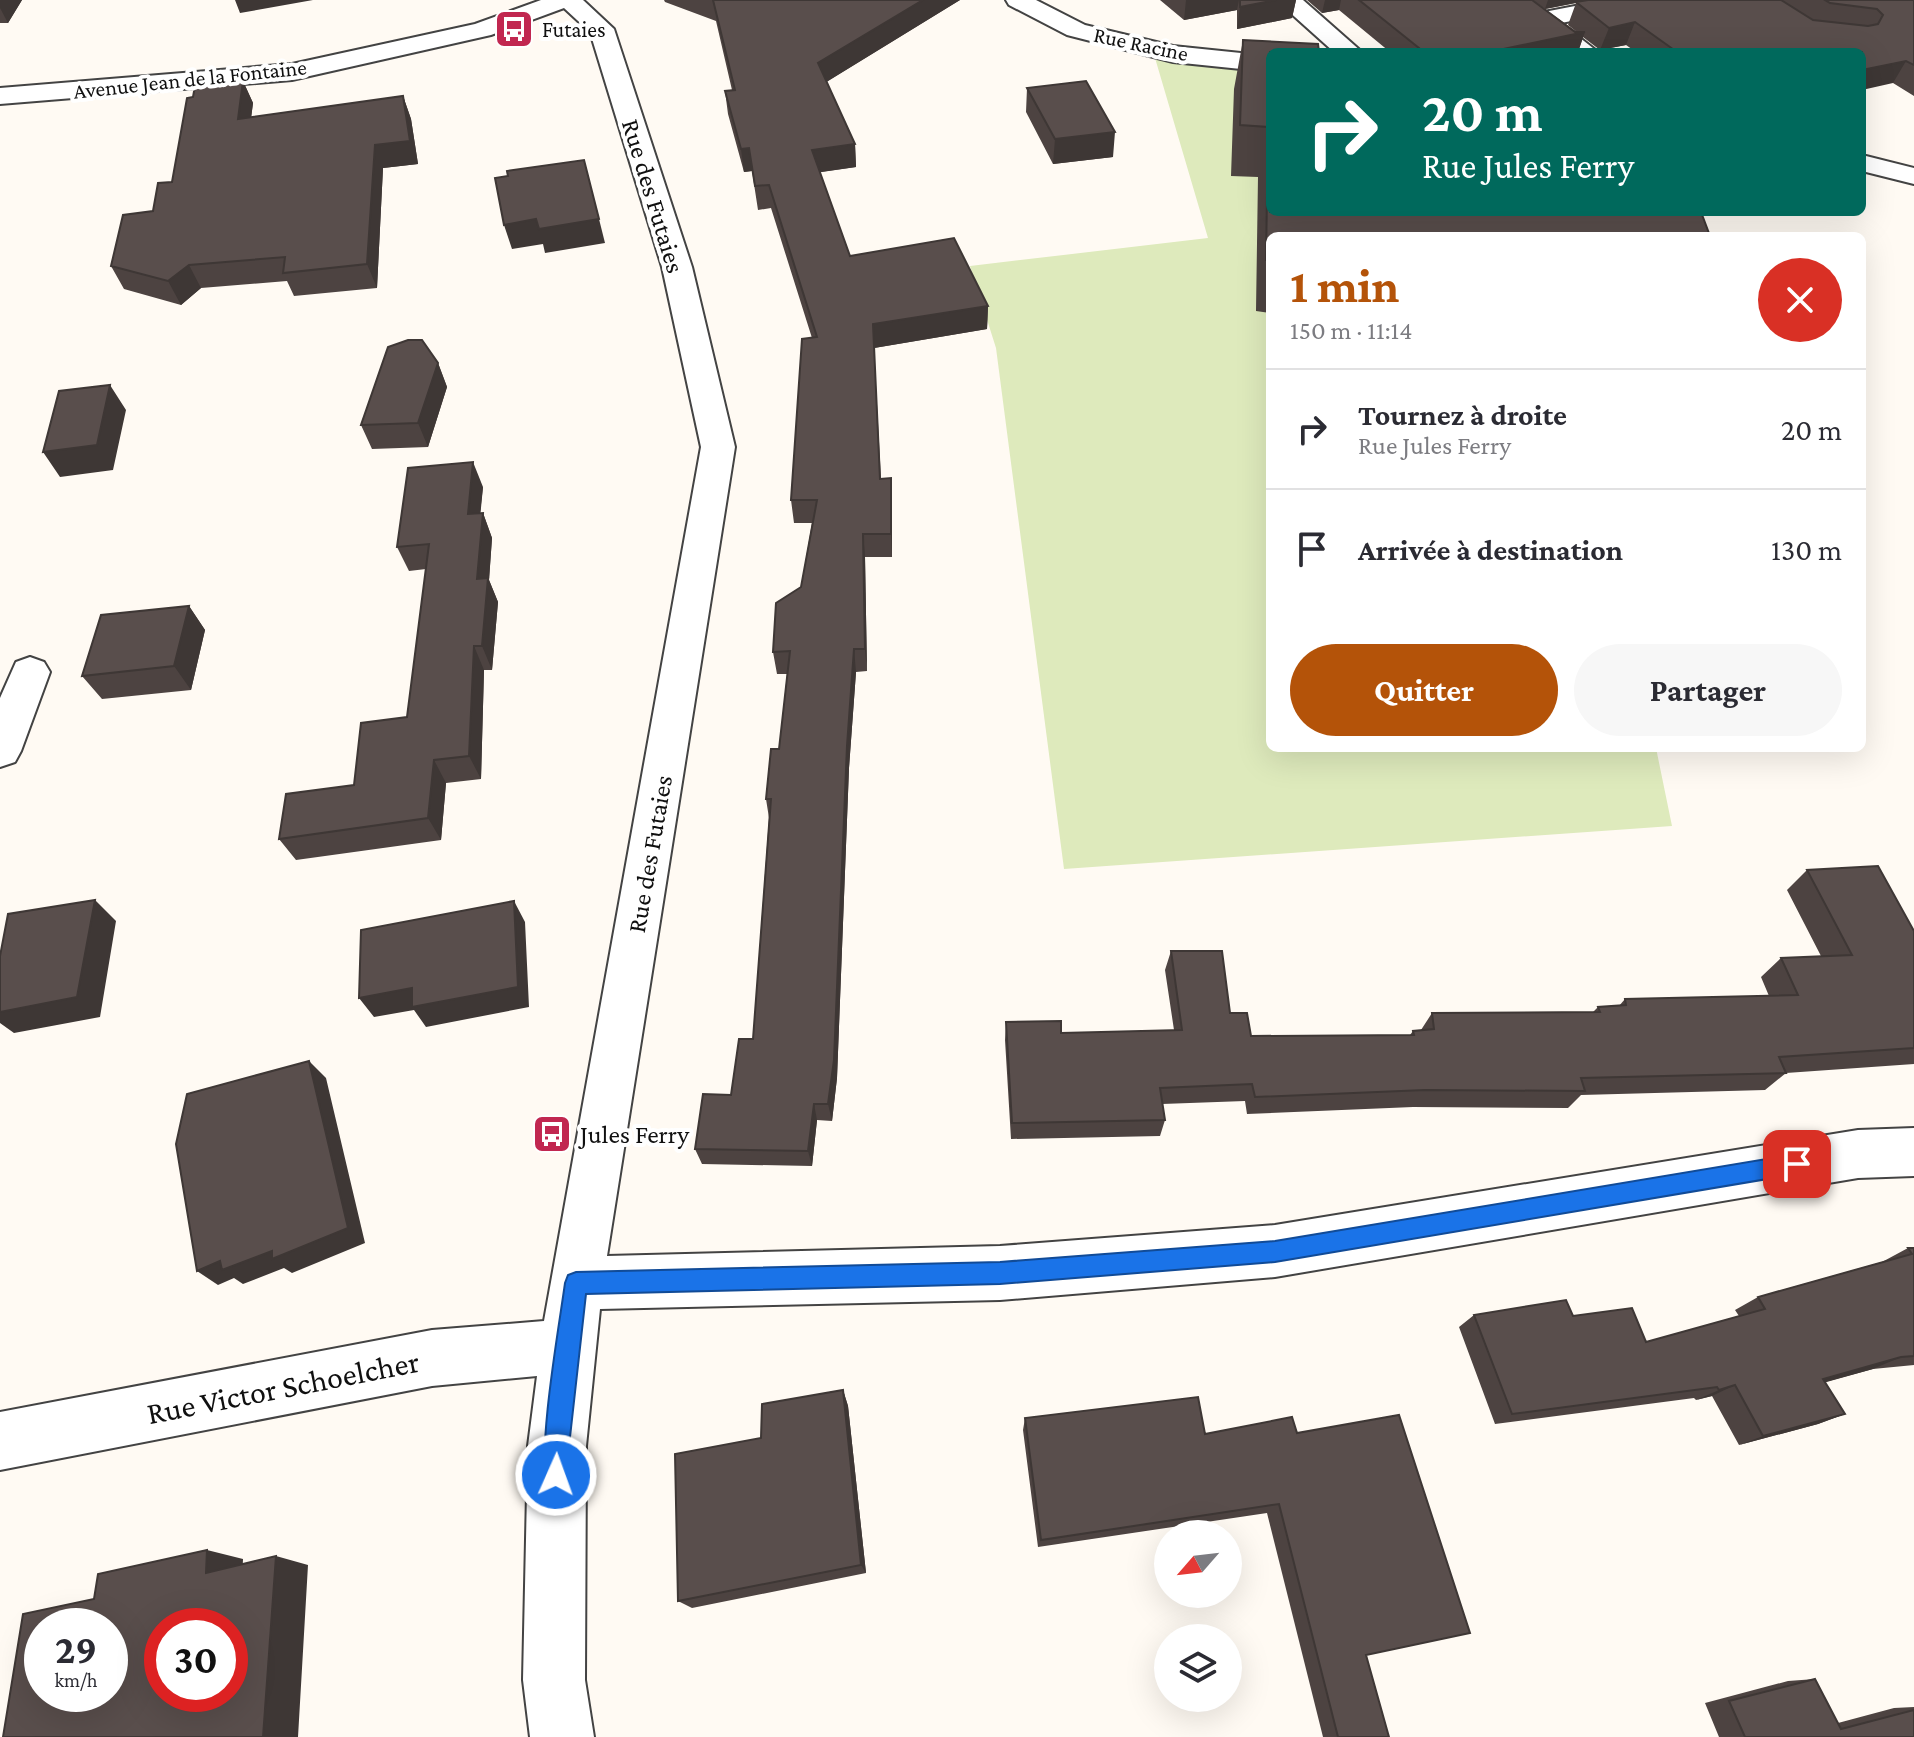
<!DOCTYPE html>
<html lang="fr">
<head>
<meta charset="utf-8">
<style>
	:root { --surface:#fff; --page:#f7f7f7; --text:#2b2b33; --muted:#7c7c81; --line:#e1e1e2; --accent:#b45309 }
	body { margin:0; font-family:"Crimson Pro",serif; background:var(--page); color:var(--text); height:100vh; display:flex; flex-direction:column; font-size:30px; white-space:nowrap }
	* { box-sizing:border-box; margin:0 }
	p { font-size:26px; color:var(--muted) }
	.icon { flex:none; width:44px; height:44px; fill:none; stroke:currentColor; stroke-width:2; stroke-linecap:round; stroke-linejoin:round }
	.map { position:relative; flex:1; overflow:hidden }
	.sheet { position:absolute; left:1266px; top:232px; width:600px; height:520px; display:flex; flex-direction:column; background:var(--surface); border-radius:12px; box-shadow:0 8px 32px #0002 }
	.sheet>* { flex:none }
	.guide { position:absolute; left:1266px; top:48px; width:600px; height:168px; border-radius:12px; box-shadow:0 8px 32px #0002; background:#00695c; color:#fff; overflow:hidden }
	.needle { width:52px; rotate:242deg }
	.fabs { position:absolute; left:1154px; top:1520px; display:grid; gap:16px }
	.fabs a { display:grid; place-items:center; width:88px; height:88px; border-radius:50%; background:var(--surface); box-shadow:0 8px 32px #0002; font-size:40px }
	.speed { position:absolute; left:24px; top:1608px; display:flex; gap:16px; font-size:40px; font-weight:700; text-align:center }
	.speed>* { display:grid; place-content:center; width:104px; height:104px; border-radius:50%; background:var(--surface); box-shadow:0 8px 32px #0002; line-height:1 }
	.speed small { font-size:20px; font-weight:400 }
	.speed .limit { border:12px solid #d22; background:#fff; color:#111 }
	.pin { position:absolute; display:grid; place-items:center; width:68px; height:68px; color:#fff; margin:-34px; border-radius:16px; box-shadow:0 4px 12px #0006 }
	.me { position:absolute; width:88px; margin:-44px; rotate:2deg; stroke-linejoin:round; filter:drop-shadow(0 0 6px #0008) }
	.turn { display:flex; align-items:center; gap:28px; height:168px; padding:0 24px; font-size:36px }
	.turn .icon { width:104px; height:104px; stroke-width:2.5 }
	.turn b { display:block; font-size:56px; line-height:68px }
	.round { display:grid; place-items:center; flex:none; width:84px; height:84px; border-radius:42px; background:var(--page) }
	.head { display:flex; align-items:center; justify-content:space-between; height:136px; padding:0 24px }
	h1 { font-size:48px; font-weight:700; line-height:60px; color:var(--accent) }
	.action { display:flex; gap:16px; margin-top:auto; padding:16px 24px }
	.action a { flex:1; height:92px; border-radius:48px; background:var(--accent); color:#fff; font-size:32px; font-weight:700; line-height:92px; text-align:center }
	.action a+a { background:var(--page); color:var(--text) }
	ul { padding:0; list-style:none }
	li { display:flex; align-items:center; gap:24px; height:120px; padding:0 24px; border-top:2px solid var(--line) }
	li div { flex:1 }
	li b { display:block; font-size:30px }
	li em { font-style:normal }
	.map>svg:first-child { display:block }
	.green { fill:#deeabc }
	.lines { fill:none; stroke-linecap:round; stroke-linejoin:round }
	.minor-casing { stroke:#434343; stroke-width:4 }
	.minor { fill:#fff; fill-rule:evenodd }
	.wall { fill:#4d4341 }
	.shaded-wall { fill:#3e3735 }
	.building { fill:#594e4c; stroke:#3e3735; stroke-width:2; fill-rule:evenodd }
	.route { fill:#1a73e8; stroke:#114b97; stroke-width:2 }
	.labels { text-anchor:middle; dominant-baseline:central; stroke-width:8; stroke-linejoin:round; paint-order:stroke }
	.far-poi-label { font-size:22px; fill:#101010; stroke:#fff; text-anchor:start }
	.far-street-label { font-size:22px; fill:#101010; stroke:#fff }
	.street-label { font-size:26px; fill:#101010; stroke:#fff }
	.poi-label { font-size:26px; fill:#101010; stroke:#fff; text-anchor:start }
	.near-street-label { font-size:32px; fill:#101010; stroke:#fff }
</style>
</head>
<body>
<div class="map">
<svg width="1914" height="1737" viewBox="0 0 1914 1737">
	<rect width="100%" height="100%" fill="#fffaf3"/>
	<path class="green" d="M 1155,58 L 1270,70 L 1270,748 L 1656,748 L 1672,826 L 1064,869 L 996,348 L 970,266 L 1208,238 Z"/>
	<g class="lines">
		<g class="minor-casing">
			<path id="minor" d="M 541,0 L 583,0 L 614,29 L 692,267 L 735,447 L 607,1256 L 1000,1246 L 1275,1225 L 1858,1130 L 1914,1128 L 1914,1176 L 1858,1178 L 1275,1277 L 1000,1300 L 600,1309 L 586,1446 L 585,1680 L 594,1737 L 530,1737 L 523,1680 L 528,1446 L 537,1376 L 432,1386 L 0,1470 L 0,1412 L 432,1330 L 544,1321 L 701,447 L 662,267 L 590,32 L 564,8 L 491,35 L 292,80 L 0,104 L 0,88 L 292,64 L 475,24 Z
				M 1006,0 L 1036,0 L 1085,25 L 1173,46 L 1270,56 L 1270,72 L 1173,62 L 1067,35 L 1009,5 Z
				M 1276,0 L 1303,0 L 1362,52 L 1334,52 Z
				M 1500,0 L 1528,0 L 1544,12 L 1606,0 L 1656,0 L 1653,5 L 1644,7 L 1561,23 L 1598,52 L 1569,52 Z
				M 1862,155 L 1914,168 L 1914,184 L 1862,171 Z
				M 30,657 L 44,662 L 50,672 L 21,751 L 15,762 L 0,767 L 0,698 L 16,662 Z"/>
		</g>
		<use href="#minor" class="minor"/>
	</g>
	<path class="wall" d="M 0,0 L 22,0 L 8,23 L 0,23 Z
		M 664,0 L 960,0 L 826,82 L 855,144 L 856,167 L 820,172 L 850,256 L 988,306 L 987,329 L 874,348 L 881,479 L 892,502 L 892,557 L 865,557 L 867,671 L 856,672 L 849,768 L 837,1078 L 832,1121 L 817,1120 L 812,1166 L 702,1164 L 695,1149 L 731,1095 L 753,1039 L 769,818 L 766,799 L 779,749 L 787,674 L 777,674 L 773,652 L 801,587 L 812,523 L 794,523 L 791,500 L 812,338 L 771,208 L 758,210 L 752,171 L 744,172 L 728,114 L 725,91 L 732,90 L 716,21 L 665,2 Z
		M 1160,0 L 1296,0 L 1292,18 L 1237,29 L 1237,10 L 1184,20 Z
		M 1307,0 L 1532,0 L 1577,32 L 1568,25 L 1576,3 L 1545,9 L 1532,0 L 1914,0 L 1914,96 L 1893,83 L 1862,52 L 1636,52 L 1626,45 L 1600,50 L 1583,37 L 1578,52 L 1390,52 L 1339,10 L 1322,13 Z
		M 1243,40 L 1319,52 L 1270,236 L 1270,313 L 1256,311 L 1258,177 L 1231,176 L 1234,89 Z
		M 243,81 L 253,103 L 251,118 L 403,96 L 411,119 L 418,164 L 383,168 L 377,288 L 294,296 L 287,281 L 201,288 L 181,305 L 124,289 L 111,266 L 153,211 L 172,182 L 193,97 Z
		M 1027,88 L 1113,157 L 1053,164 L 1026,112 Z
		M 438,363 L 447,387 L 428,447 L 372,449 L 361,425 Z
		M 483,487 L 480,513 L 483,513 L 492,538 L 489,580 L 498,602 L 492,670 L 484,670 L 481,779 L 446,783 L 441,840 L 296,860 L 279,839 L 354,785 L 407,717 L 426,569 L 409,571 L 397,547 Z
		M 189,606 L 205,630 L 191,690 L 102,699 L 82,676 Z
		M 1807,870 L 1914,931 L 1914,1064 L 1786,1073 L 1765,1090 L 1581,1095 L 1568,1108 L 1413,1107 L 1247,1114 L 1245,1101 L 1162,1104 L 1165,1120 L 1160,1136 L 1011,1139 L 1005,1040 L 1006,1022 L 1061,1033 L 1174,1030 L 1165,970 L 1171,951 L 1251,1036 L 1410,1035 L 1413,1031 L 1421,1030 L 1432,1013 L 1593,1012 L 1598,1007 L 1619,1006 L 1625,999 L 1769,996 L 1761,977 L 1781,958 L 1821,956 L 1787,890 Z
		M 1908,1248 L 1914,1248 L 1914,1365 L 1873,1369 L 1825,1382 L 1845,1414 L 1818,1424 L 1739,1445 L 1712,1396 L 1696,1400 L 1694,1398 L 1495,1424 L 1459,1327 L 1474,1315 L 1573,1316 L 1646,1342 L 1739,1316 L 1735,1310 L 1758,1297 L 1882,1262 Z
		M 843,1390 L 848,1406 L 866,1573 L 692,1608 L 678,1601 L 761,1438 Z
		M 1292,1417 L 1366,1655 L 1389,1737 L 1323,1737 L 1267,1513 L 1038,1547 L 1023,1430 L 1025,1418 L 1205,1434 Z
		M 1815,1679 L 1838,1723 L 1894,1708 L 1914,1707 L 1914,1737 L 1719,1737 L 1705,1703 L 1788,1681 Z"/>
	<path class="shaded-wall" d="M 0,0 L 22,0 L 8,23 L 0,8 Z
		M 235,0 L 313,0 L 240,13 Z
		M 923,0 L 960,0 L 820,86 L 818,63 Z
		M 1186,0 L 1239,0 L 1237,10 L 1184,20 Z
		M 1276,0 L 1296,0 L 1292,18 L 1237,29 L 1240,7 Z
		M 1325,0 L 1341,0 L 1339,10 L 1322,13 Z
		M 1548,0 L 1590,0 L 1545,9 Z
		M 1635,22 L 1626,45 L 1600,50 L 1609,28 Z
		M 1585,32 L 1578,52 L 1489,52 Z
		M 1906,61 L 1893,83 L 1862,90 L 1862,70 Z
		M 243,81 L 253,103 L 248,142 L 238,119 Z
		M 403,96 L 411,119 L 418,164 L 383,168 L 377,288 L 367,264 L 375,145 Z
		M 1115,132 L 1113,157 L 1053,164 L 1055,139 Z
		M 855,144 L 856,167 L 815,173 L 812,150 Z
		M 749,148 L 752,171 L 744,172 L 741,149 Z
		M 536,219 L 599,219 L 605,243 L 545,253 L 543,244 L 512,249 L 504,225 Z
		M 189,265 L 201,288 L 181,305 L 168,281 Z
		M 988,306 L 987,329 L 874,348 L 873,324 Z
		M 438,363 L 447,387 L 428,447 L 418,423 Z
		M 110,385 L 126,410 L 113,470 L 60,477 L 43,452 Z
		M 473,462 L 483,487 L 478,539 L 468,514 Z
		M 891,478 L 892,502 L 892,557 L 891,534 Z
		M 483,513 L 492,538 L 489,580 L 498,602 L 492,670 L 482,646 L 477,579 Z
		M 863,534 L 865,557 L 867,671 L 865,649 Z
		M 189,606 L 205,630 L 191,690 L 174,666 Z
		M 474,646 L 484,670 L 481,779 L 469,756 Z
		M 854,649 L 856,672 L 849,768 L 837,1078 L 832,1121 L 828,1104 L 847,746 Z
		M 434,760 L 446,783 L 441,840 L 428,818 Z
		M 95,900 L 116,921 L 100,1017 L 14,1033 L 0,1023 L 0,1012 Z
		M 514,901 L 525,922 L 529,1007 L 426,1027 L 414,1010 L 374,1017 L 359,998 Z
		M 309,1061 L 326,1078 L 365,1243 L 292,1273 L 284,1268 L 243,1284 L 234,1278 L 218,1285 L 197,1271 Z
		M 814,1104 L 817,1120 L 812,1166 L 808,1151 Z
		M 1901,1357 L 1873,1369 L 1798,1390 L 1823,1379 Z
		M 1735,1385 L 1712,1396 L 1696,1400 L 1719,1390 Z
		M 843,1390 L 848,1406 L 866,1573 L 861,1565 Z
		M 1845,1414 L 1818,1424 L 1739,1445 L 1763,1436 Z
		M 207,1550 L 243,1559 L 242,1581 L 206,1573 Z
		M 276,1556 L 308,1565 L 298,1737 L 263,1737 Z"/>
	<path class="building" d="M 713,0 L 923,0 L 818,63 L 855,144 L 812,150 L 850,256 L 954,238 L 988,306 L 873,324 L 880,479 L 891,478 L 891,534 L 863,534 L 865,649 L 854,649 L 847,746 L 834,1060 L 828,1104 L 814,1104 L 808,1151 L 695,1149 L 703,1094 L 731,1095 L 739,1039 L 753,1039 L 771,799 L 766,799 L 771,749 L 779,749 L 790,651 L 773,652 L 776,603 L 801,587 L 817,500 L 791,500 L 802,339 L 817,337 L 769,185 L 755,186 L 749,148 L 741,149 L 725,91 L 735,90 Z
		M 1240,0 L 1276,0 L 1240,7 Z
		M 1359,0 L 1532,0 L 1575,32 L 1585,32 L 1489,52 L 1424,52 Z
		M 1588,0 L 1781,0 L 1813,20 L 1868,26 L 1878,24 L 1883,15 L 1877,9 L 1830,3 L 1825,0 L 1914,0 L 1914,65 L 1906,61 L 1862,70 L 1862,52 L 1677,52 L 1635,22 L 1609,28 L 1576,2 Z
		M 1243,40 L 1318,44 L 1319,52 L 1270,52 L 1270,212 L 1701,212 L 1710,236 L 1270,236 L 1270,260 L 1266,260 L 1268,127 L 1240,125 Z
		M 243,81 L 238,119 L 403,96 L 410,141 L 375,145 L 367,264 L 283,273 L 285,257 L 189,265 L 168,281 L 111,266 L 123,215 L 153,211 L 158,183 L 172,182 L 187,98 L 193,97 L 195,86 Z
		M 1086,81 L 1115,132 L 1055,139 L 1027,88 Z
		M 584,160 L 599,219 L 539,229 L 536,219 L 504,225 L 495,178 L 508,176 L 507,171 Z
		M 408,340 L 422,340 L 438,363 L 418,423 L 361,425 L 388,347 Z
		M 110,385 L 97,445 L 43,452 L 59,391 Z
		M 473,462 L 468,514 L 483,513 L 477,579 L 488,578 L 482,646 L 474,646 L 469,756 L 434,760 L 428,818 L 279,839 L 286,794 L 354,785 L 361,723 L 407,717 L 429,544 L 397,547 L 408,468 Z
		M 189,606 L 174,666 L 82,676 L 101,615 Z
		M 1878,866 L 1914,931 L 1914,1048 L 1779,1057 L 1786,1073 L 1581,1078 L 1585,1091 L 1425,1090 L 1255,1097 L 1252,1084 L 1160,1088 L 1165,1120 L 1012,1123 L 1006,1022 L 1061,1021 L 1061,1033 L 1182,1030 L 1171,951 L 1222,951 L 1230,1013 L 1247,1013 L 1251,1036 L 1414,1035 L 1413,1031 L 1434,1029 L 1432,1013 L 1600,1012 L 1598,1007 L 1626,1005 L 1625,999 L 1798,995 L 1781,958 L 1852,955 L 1807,870 Z
		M 95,900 L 77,997 L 0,1012 L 0,956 L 8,914 Z
		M 514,901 L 518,987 L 412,1007 L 412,988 L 359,998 L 361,930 Z
		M 309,1061 L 348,1228 L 272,1259 L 272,1251 L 222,1270 L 220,1261 L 197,1271 L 176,1144 L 187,1094 Z
		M 1908,1248 L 1914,1248 L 1914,1356 L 1901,1357 L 1823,1379 L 1845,1414 L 1763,1436 L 1735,1385 L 1719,1390 L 1717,1387 L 1512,1414 L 1474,1315 L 1566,1300 L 1573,1316 L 1632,1308 L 1646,1342 L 1765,1309 L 1758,1297 L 1912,1254 Z
		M 843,1390 L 861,1565 L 678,1601 L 675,1454 L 761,1438 L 762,1404 Z
		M 1198,1397 L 1205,1434 L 1292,1417 L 1297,1433 L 1399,1415 L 1470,1633 L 1366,1655 L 1389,1737 L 1338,1737 L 1279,1504 L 1041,1540 L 1025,1418 Z
		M 207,1550 L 206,1573 L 276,1556 L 263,1737 L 3,1737 L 23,1614 L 94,1599 L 98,1574 ZM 42,1626 L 110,1626 L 110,1694 L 42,1694 ZM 162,1626 L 230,1626 L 230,1694 L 162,1694 Z
		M 1815,1679 L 1841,1729 L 1914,1710 L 1914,1737 L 1745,1737 L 1729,1701 Z"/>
	<path class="route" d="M 1797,1154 L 1804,1157 L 1807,1164 L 1804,1171 L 1797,1174 L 1275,1262 L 1000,1284 L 586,1294 L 569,1446 L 568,1475 L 565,1484 L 556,1487 L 548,1484 C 536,1455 560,1321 565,1283 L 568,1275 L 576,1272 L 1000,1262 L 1275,1241 Z"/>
	<defs>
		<g id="bus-square" transform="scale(2)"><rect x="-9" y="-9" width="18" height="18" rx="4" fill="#c12750" stroke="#fff"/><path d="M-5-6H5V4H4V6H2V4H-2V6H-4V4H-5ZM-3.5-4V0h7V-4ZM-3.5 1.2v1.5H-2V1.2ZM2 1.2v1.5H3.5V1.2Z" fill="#fff"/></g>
	</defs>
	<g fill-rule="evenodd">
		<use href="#bus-square" x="514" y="29"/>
		<use href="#bus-square" x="552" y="1134"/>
	</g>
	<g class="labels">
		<g class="far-poi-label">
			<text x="542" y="29">Futaies</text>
		</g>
		<g class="far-street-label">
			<text transform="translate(1141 44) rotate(12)">Rue Racine</text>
			<text transform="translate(190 79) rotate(-6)">Avenue Jean de la Fontaine</text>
		</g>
		<g class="street-label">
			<text transform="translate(653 196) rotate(73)">Rue des Futaies</text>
			<text transform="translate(650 854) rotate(-80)">Rue des Futaies</text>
		</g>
		<g class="poi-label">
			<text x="580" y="1134">Jules Ferry</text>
		</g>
		<g class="near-street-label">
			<text transform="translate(283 1387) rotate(-11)">Rue Victor Schoelcher</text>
		</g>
	</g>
</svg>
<div class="fabs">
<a><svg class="needle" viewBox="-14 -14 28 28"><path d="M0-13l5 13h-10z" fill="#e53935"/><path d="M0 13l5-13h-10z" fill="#7c7c81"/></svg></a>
<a><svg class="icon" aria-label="layers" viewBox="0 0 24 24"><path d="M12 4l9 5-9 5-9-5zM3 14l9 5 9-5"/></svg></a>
</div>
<div class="speed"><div>29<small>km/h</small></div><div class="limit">30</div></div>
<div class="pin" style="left:1797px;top:1164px;background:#d93025"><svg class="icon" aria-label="arrive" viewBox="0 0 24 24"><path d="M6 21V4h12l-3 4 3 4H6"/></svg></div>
<svg class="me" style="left:556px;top:1475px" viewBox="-20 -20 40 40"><circle r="17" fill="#1a73e8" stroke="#fff" stroke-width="3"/><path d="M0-11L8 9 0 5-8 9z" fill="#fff"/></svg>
<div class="guide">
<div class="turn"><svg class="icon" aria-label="right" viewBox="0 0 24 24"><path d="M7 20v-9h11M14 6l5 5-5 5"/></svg><div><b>20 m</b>Rue Jules Ferry</div></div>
</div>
<section class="sheet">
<div class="head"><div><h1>1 min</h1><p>150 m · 11:14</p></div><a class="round" style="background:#d93025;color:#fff"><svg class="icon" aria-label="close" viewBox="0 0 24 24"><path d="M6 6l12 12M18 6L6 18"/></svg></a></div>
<ul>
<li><svg class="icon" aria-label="right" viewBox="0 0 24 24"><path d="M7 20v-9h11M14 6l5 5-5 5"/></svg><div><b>Tournez à droite</b><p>Rue Jules Ferry</p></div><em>20 m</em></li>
<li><svg class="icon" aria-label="arrive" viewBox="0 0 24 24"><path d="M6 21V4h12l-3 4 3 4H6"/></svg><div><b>Arrivée à destination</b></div><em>130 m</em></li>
</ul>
<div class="action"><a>Quitter</a><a>Partager</a></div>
</section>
</div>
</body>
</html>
